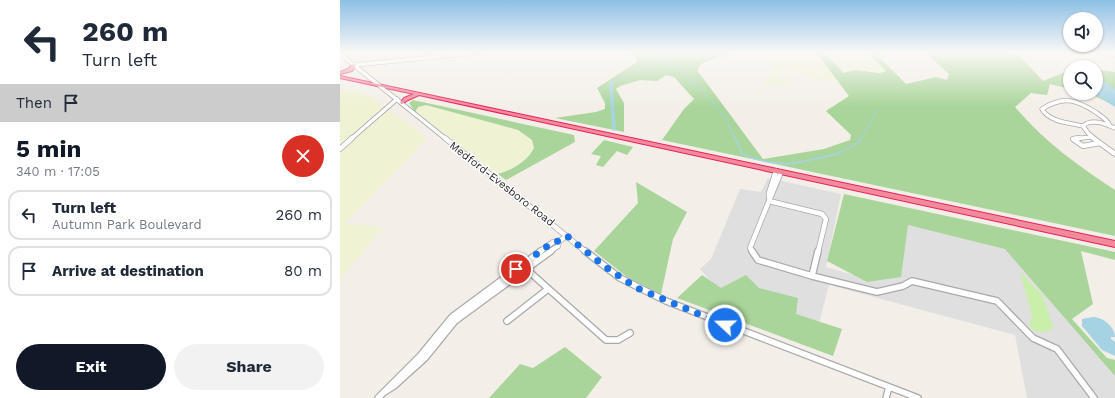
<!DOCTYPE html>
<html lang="en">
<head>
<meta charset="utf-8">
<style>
	:root { --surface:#fff; --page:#f2f2f3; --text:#1f2937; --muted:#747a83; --line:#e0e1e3; --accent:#111827 }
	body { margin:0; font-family:"Work Sans",sans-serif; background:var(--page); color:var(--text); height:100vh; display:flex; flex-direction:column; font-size:15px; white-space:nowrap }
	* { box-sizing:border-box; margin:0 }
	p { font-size:13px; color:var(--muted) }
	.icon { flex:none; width:22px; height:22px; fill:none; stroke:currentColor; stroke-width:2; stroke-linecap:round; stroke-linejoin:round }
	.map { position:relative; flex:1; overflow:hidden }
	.sheet { display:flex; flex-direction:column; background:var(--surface); width:340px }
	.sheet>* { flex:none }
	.banner { background:#fff; color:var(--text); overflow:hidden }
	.fabs { position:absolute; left:723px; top:12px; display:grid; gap:8px }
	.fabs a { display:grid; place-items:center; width:40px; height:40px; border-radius:50%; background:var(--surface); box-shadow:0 1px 3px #0004; font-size:20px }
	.pin { position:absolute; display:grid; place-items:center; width:34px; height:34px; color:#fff; margin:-17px; border:2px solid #fff; border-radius:50%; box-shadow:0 1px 4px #0007 }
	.me { position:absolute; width:44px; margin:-22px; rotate:291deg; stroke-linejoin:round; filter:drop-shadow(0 0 3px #0008) }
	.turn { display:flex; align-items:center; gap:14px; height:84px; padding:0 16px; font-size:18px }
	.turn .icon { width:52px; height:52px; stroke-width:2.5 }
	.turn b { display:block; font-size:28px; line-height:34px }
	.then { display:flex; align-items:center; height:38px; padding:0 16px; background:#0003; gap:8px; font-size:15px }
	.round { display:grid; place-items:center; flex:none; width:42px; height:42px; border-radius:21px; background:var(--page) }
	.headline { display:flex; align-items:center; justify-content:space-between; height:68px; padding:0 16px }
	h1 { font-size:24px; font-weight:700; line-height:30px; color:var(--accent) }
	.cta { display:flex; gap:8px; margin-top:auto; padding:8px 16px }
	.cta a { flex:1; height:46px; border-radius:24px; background:var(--accent); color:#fff; font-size:16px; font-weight:700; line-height:46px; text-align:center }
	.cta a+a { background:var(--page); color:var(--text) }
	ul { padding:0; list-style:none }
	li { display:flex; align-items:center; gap:12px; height:50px; margin:0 8px 6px; padding:0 8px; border:2px solid var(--line); border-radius:12px }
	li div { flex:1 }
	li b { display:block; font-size:15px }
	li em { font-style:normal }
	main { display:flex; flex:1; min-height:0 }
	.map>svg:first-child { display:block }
	.residential { fill:#e0dfdf }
	.farmland { fill:#eff2d3 }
	.grass { fill:#caefab }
	.forest { fill:#a9d59a }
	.water { fill:#a6d3e3 }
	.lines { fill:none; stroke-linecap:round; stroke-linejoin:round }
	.stream-far1 { stroke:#a6d3e3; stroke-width:1 }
	.stream { stroke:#a6d3e3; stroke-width:1.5 }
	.canal { stroke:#a6d3e3; stroke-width:3.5 }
	.minor-far2-casing { stroke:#a9a9a9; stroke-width:5 }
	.minor-far1-casing { stroke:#a9a9a9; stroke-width:6 }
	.minor-casing { stroke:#a9a9a9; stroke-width:8 }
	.highway-casing { stroke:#ea1c5b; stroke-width:2 }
	.minor-far2 { stroke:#fff; stroke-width:3.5 }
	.minor-far1 { stroke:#fff; stroke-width:4.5 }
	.minor { stroke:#fff; stroke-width:5.5 }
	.highway { fill:#ef8b9a; fill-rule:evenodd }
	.route { stroke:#1a73e8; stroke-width:7; stroke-dasharray:0 12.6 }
	.labels { text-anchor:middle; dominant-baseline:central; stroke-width:3; stroke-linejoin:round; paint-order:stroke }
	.street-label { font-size:11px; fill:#222; stroke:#fff }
</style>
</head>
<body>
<main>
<section class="sheet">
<div class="banner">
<div class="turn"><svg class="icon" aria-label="left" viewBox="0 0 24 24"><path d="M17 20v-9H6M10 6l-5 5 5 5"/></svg><div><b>260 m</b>Turn left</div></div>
<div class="then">Then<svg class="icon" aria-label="arrive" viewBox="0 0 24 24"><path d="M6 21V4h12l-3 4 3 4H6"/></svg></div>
</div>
<div class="headline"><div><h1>5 min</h1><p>340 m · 17:05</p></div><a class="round" style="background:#d93025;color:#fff"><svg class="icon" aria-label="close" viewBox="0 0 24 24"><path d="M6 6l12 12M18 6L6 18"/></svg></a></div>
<ul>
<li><svg class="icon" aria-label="left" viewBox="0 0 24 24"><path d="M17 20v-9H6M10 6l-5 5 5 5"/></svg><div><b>Turn left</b><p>Autumn Park Boulevard</p></div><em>260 m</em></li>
<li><svg class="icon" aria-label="arrive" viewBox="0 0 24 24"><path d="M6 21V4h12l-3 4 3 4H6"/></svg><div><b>Arrive at destination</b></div><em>80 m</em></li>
</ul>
<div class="cta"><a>Exit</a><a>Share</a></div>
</section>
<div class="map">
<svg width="775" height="398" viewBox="0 0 775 398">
	<rect width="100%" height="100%" fill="#f3efe8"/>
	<path class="residential" d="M 428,178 L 501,194 L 486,267 L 528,279 L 565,224 L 665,247 L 775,371 L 775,398 L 687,398 L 675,335 L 489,285 L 479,323 L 378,290 L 360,269 L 371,259 L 400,189 L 421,192 Z"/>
	<path class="farmland" d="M 427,52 L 476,52 L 497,81 L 476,80 L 459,71 L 436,73 L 437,80 L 446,77 L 452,80 L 441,86 L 425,86 L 425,81 L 435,69 Z
		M 484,52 L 527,52 L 546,71 L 540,73 L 515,70 L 504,73 Z
		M 0,88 L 29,96 L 85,136 L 85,141 L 4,224 L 25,225 L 43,228 L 0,279 Z
		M 86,105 L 178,130 L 192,140 L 194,148 L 191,155 L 180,163 L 167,171 L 158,174 L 75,112 L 78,107 Z"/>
	<path class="grass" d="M 680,272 L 703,296 L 714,329 C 704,332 697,335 689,326 L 692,316 Z"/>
	<path class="forest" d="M 298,52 L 392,52 L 361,64 L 357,70 L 423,159 L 484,149 L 510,140 L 511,135 L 486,111 L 509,96 L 476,52 L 484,52 L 504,73 L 515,70 L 540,73 L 546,71 L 527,52 L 534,52 L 566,84 L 596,77 L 607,80 L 609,74 L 585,52 L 671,52 L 680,56 L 703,81 L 730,70 L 730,89 L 710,84 L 707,95 L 691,93 L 675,107 C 703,140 738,166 775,190 L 775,236 L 322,140 L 344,109 L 354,99 L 334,77 L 326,75 L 317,81 L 300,80 L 280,86 L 276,89 L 284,103 L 284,132 L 215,118 L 256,112 L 265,109 L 265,103 L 257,88 L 297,62 L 294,55 L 287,53 Z
		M 756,67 L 760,70 L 775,72 L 775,106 L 749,93 L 756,93 Z
		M 73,100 L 234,135 L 235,142 L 166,180 L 158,174 C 172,170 188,161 194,148 L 192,140 L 178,130 L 86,105 L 78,107 L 75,112 L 69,103 Z
		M 264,140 L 293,147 L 287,155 L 277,151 L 263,167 L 256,165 L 261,156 L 251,154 Z
		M 296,182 L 347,212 L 333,239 L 321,294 L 287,277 L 254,251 L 298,203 Z
		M 504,194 L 775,252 L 775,260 L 741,251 L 753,304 L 732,319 L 767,358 L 775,360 L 775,376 L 665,249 L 568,225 L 561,277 L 527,282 L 487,261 Z
		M 362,275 L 381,288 L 406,275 L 419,288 L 458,298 L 456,314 L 502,329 L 493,356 L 337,298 Z
		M 225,347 L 262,377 L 246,398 L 149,398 L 180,364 L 193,368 Z"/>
	<path class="water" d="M 761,81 L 767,83 L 775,89 L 775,107 L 753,93 L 756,93 L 756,82 Z
		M 753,317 C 763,317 775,327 775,337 L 771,337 L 771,339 L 775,342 L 775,356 L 762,350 L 742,326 L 742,319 Z"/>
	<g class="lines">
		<path class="stream-far1" d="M 323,52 L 330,65 L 339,68 L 345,74 L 345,77 L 366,94 L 386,118 L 395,139
			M 271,83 L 308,67 L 324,52
			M 521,139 L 538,109"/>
		<path class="stream" d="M 395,138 L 402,154 C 418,161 433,164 450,164 C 468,160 512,155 521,138"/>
		<path class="canal" d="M 271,83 L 274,129"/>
		<g class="minor-far2-casing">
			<path id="minor-far2" d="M 759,52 L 775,55
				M 0,54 L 106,139
				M 14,65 L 145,52
				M 743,126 C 730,123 709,122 702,109 C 724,95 737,100 757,113 C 762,117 768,120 770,126
				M 11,139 L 57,99
				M 733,139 L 751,137
				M 755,139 L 748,133 L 743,126 C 752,118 765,124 775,128"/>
		</g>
		<g class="minor-far1-casing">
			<path id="minor-far1" d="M 105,138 L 246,252
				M 739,138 L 733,139 L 743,146 L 760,143
				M 753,138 L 775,154
				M 0,149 L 12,138
				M 429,198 L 429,193 L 436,171
				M 429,201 L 482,214 L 486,219 L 478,252
				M 429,201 L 441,172
				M 199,252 L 213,242 L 219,241
				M 209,252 L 218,246 L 219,241 L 227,236
				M 413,252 L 410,248 L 429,201"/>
		</g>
		<g class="minor-casing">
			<path id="minor" d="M 245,251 L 280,278 L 326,301 L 578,398
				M 412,251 L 418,260 L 472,276 L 478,251
				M 184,267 L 266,340 L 278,340 L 290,333
				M 472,276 L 537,292 L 563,286 L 572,281 L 657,301 L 693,338 L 717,349 L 754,398
				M 167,321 L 208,289
				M 43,393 L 54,386 L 85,358 L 115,321 L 211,251
				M 38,398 L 80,356 L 112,317 L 201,251
				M 546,398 L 549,387"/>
		</g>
		<g class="highway-casing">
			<path id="highway" d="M 13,64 L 16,65 L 12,71 L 0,74 L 0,72 L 8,69 Z
				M 0,76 L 775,241 L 775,247 L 79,95 L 68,100 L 62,104 L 60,103 L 64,98 L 74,94 L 0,78 Z"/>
		</g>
		<use href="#minor-far2" class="minor-far2"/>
		<use href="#minor-far1" class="minor-far1"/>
		<use href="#minor" class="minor"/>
		<use href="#highway" class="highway"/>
	</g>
	<linearGradient id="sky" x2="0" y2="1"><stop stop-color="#8dc0e6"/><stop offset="0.49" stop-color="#faf8f5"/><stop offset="1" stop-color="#faf8f5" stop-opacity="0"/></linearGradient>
	<rect width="775" height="107" fill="url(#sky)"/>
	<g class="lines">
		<path class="route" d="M 176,269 L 213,242 L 219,241 L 227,236 L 264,266 L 297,288 L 385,325"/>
	</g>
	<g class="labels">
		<g class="street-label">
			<text transform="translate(162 184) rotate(38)">Medford-Evesboro Road</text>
		</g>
	</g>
</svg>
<div class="fabs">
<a><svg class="icon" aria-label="sound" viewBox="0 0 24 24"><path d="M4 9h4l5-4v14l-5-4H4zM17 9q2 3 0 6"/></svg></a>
<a><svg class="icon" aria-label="search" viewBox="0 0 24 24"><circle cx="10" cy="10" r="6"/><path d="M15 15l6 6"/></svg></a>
</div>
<div class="pin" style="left:176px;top:269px;background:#d93025"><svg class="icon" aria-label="arrive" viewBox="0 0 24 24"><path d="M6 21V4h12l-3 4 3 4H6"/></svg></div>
<svg class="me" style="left:385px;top:325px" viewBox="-20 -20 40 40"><circle r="17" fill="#1a73e8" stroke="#fff" stroke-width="3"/><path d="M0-11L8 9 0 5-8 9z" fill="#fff"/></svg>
</div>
</main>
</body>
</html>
